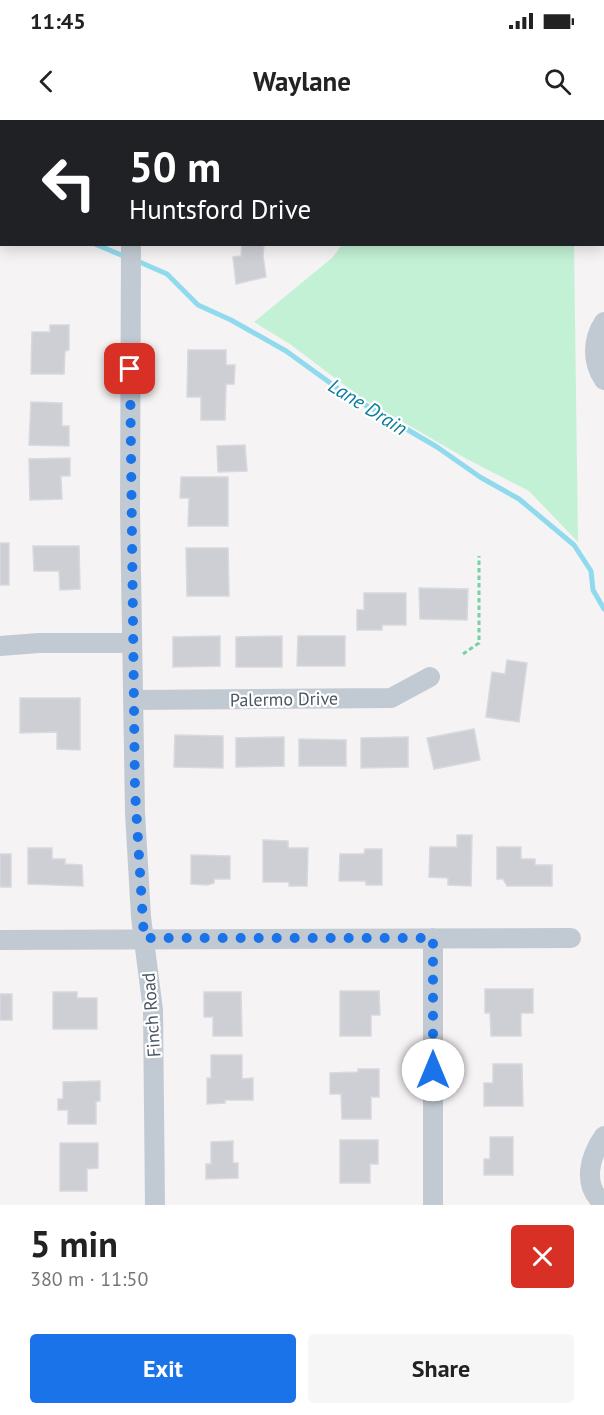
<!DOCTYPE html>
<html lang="en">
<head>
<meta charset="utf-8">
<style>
	:root { --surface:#fff; --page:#f6f6f6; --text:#222; --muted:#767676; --accent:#1a73e8 }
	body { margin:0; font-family:"PT Sans",sans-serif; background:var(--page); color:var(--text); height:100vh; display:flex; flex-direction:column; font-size:22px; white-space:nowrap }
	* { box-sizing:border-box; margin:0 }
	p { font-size:20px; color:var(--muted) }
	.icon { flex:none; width:33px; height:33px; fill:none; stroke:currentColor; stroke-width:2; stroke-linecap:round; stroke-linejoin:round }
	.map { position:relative; height:1085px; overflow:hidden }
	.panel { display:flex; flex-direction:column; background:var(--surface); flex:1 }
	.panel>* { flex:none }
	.top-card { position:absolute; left:0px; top:0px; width:604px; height:126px; box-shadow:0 3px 15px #0003; background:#202124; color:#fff; overflow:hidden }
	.pin { position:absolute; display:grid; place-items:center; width:51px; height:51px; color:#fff; margin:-26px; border-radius:12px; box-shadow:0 3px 9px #0006 }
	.me { position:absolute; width:66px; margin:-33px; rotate:0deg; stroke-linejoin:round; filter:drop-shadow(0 0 4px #0008) }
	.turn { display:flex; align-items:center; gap:21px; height:126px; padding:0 30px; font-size:27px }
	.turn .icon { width:78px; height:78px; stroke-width:2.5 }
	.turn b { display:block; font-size:42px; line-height:51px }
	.round { display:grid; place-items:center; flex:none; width:63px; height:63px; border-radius:6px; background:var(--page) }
	.headline { display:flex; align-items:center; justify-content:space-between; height:102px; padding:0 30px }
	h1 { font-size:36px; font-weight:600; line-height:45px }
	.cta { display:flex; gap:12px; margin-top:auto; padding:12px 30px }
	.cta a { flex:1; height:69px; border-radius:6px; background:var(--accent); color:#fff; font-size:24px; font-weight:600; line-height:69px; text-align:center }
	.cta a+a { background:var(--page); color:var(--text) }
	.status { display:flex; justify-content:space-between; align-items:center; height:42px; padding:0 30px; background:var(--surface); direction:ltr }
	.status svg { height:16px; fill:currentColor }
	header { display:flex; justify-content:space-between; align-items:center; height:78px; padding:0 30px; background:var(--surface); font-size:27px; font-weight:600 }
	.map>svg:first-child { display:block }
	.green { fill:#c3f1d5 }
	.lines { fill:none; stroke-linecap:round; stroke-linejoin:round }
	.stream { stroke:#90daee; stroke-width:5 }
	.building { fill:#cdcfd5; stroke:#d7d9de; stroke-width:1.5 }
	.path { stroke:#7ad0a6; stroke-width:3; stroke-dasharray:4.5 3; stroke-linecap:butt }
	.minor { stroke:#c1cad2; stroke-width:20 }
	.route { stroke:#1a73e8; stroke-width:10; stroke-dasharray:0 18 }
	.labels { text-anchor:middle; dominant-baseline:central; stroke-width:4.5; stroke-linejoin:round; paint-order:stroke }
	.street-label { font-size:18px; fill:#4a5661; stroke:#fff }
	.water-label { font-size:20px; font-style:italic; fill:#0c7c9b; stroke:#fff }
</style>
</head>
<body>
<div class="status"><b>11:45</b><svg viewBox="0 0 49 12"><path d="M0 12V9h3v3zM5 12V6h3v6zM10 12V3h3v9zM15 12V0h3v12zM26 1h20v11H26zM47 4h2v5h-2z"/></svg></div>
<header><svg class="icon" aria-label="back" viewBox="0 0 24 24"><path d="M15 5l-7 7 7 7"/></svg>Waylane<svg class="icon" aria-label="search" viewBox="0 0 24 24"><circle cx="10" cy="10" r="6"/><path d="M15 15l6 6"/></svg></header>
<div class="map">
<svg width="604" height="1085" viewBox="0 0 604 1085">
	<rect width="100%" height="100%" fill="#f5f3f3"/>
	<path class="green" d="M 342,125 L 574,125 L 578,422 L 529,371 L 465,338 L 360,277 L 290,224 L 254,202 L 332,138 Z"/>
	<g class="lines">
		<path class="stream" d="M 0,56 L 2,57
			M 95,124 L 126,137
			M 135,140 L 167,154 L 198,185 L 231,200 L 286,231 L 340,270 L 437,327 L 480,357 L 519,379 L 574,425 L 591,451 L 593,470 L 604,489"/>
	</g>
	<path class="building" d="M 242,124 L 264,124 L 263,136 L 266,157 L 236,164 L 233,137 L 241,136 Z
		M 50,205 L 69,205 L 69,230 L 65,231 L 64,254 L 31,254 L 32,212 L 50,212 Z
		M 188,230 L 226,230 L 226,245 L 235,245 L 234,264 L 226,264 L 225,300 L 201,300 L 201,277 L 187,277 Z
		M 31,282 L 62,283 L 62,306 L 69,306 L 69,326 L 29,325 Z
		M 245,325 L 247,351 L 218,352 L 217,326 Z
		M 70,338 L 70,356 L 61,356 L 62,379 L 30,380 L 29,339 Z
		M 181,357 L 228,357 L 228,406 L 188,406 L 189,378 L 180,378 Z
		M 0,423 L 9,423 L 9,465 L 0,465 Z
		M 33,426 L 79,426 L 80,469 L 60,470 L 59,451 L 34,451 Z
		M 186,428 L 228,428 L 229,476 L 187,476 Z
		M 419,468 L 468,469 L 467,500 L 420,499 Z
		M 364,473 L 406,473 L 406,505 L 382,505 L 382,510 L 357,510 L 357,490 L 364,490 Z
		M 220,516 L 220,546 L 173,547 L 173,517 Z
		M 282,516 L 282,547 L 236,547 L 236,517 Z
		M 298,516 L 345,516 L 345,546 L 297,546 Z
		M 507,540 L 527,543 L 519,602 L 486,597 L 492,552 L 505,554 Z
		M 20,578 L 80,578 L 80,630 L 57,629 L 57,612 L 20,613 Z
		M 474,609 L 480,640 L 434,649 L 427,618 Z
		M 175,615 L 223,616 L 223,648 L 174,647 Z
		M 284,617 L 284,646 L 236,647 L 236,618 Z
		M 408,617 L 408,647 L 361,648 L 361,618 Z
		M 299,619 L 346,620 L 346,646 L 299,646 Z
		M 457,715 L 472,715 L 471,766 L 448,765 L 448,758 L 429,757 L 430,727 L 457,727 Z
		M 263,720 L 288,721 L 288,728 L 308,728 L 307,766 L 289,766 L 289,762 L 263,762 Z
		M 497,727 L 521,727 L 521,739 L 535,739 L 535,745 L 552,745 L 552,766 L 507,766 L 503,759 L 497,759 Z
		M 28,728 L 52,728 L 52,739 L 65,739 L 65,744 L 82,745 L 83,766 L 28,764 Z
		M 365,729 L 382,729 L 382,765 L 366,765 L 366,761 L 339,761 L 340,734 L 364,734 Z
		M 0,734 L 11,734 L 11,767 L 0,767 Z
		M 191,735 L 230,736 L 230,759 L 214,759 L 214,763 L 207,765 L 191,764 Z
		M 485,869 L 533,869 L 533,893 L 521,893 L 521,916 L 491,916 L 490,893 L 485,893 Z
		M 340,871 L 379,871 L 380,895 L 371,895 L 371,916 L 340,916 Z
		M 53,872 L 77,872 L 77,878 L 97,878 L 97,909 L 53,909 Z
		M 204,872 L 241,872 L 242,916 L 213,916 L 213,897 L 204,897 Z
		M 0,874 L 12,874 L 12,900 L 0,900 Z
		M 211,935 L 242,935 L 242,959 L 253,958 L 253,980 L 225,980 L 225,983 L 207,984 L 207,958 L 211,958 Z
		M 493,944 L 522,944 L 523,986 L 484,986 L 484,963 L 493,963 Z
		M 358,949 L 379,949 L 379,977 L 371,977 L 371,999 L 342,999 L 341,974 L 330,974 L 330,953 L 358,952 Z
		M 100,961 L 100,981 L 96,981 L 96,1004 L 68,1004 L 68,990 L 58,990 L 58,979 L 63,979 L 63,962 Z
		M 490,1017 L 513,1017 L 513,1055 L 484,1055 L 484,1039 L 490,1039 Z
		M 340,1020 L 378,1020 L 378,1044 L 370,1044 L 370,1063 L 340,1063 Z
		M 233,1021 L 233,1043 L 238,1043 L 238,1058 L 206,1059 L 206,1044 L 211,1044 L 211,1022 Z
		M 60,1023 L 98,1023 L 98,1048 L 87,1049 L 87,1071 L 60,1071 Z"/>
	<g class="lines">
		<path class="path" d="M 463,534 L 479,523 L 479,436"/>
		<path class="minor" d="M 464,0 L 464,2
			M 131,2 L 131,0
			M 131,124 L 130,390 L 135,693 L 141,797 L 153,890 L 155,1085
			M 604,202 C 592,220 592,242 604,260
			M 0,526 L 39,523 L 132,523
			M 133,580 L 391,578 L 430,557
			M 0,820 L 571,818
			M 604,1016 C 590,1036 581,1065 604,1084
			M 433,1085 L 433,818"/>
	</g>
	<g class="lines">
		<path class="route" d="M 130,249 L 135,671 L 144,818 L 433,818 L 433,950"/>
	</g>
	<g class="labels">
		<g class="street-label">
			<text transform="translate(284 579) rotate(-1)">Palermo Drive</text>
			<text transform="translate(151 895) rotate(-94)">Finch Road</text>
		</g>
		<g class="water-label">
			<text transform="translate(368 287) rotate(32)">Lane Drain</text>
		</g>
	</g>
</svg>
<div class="pin" style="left:130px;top:249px;background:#d93025"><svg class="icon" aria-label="arrive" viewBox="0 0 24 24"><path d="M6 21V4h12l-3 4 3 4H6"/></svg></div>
<svg class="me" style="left:433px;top:950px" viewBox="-20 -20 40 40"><circle r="19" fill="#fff"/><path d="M0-13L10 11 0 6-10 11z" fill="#1a73e8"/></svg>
<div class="top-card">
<div class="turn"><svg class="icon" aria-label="left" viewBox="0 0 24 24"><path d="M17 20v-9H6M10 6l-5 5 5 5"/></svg><div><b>50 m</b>Huntsford Drive</div></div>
</div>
</div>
<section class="panel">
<div class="headline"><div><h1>5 min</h1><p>380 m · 11:50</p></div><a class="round" style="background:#d93025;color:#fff"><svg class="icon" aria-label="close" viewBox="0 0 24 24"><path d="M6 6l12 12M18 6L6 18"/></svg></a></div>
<div class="cta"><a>Exit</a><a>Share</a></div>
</section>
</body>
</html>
